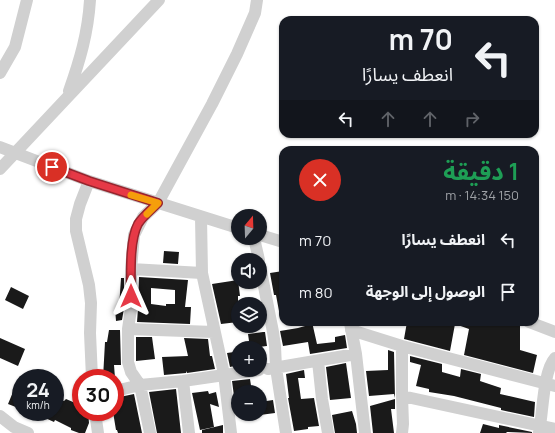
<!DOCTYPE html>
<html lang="ar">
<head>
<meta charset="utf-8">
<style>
	:root { --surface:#171b24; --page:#242831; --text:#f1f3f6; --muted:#9ea1a6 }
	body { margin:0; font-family:Manrope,"Noto Sans Arabic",sans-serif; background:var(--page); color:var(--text); direction:rtl; height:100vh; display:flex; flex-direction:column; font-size:15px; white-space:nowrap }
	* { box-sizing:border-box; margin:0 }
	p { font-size:13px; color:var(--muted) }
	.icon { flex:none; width:22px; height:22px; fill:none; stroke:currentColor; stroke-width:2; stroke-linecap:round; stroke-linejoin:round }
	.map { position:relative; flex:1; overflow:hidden; direction:ltr }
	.details { position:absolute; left:279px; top:146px; width:260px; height:180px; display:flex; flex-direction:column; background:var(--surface); border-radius:12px; box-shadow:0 1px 3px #0004; direction:rtl }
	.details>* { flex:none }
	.banner { position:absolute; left:279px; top:16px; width:260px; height:122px; border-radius:12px; box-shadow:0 1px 3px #0004; direction:rtl; background:#171b24; color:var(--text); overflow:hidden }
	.needle { width:26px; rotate:19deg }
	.tools { position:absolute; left:231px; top:209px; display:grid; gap:8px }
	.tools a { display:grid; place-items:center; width:36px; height:36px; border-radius:50%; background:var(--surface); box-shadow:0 1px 3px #0004; font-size:20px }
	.speed { position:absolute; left:12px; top:369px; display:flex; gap:8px; font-size:20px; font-weight:700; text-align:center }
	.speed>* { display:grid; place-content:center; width:52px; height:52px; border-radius:50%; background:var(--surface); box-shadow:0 1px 3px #0004; line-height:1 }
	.speed small { font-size:10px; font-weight:400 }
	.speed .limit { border:6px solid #d22; background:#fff; color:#111 }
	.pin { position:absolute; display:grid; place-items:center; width:34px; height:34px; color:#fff; margin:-17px; border:2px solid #fff; border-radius:50%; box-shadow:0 1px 4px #0007 }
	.me { position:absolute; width:44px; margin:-22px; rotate:0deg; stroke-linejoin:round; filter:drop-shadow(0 0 3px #0008) }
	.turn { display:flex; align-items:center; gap:14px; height:84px; padding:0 20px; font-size:18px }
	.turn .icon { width:52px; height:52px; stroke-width:2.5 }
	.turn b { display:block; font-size:28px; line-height:34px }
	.lanes { display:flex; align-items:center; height:38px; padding:0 20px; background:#0003; justify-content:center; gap:20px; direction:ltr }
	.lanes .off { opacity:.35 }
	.round { display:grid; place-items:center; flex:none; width:42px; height:42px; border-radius:21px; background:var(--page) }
	.head { display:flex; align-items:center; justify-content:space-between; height:68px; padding:0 20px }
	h1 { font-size:24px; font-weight:700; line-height:30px; color:#1e9e55 }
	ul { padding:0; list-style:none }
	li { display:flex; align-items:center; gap:12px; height:52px; padding:0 20px }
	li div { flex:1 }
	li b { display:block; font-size:15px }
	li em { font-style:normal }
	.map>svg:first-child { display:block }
	.building { fill:#1a1a1a; fill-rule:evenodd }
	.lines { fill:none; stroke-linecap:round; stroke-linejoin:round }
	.minor { stroke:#d0d0d0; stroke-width:12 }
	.route-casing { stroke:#96252e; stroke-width:10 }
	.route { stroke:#e63946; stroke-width:7 }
	.slow { stroke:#f59e0b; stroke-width:7 }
</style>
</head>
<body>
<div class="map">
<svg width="555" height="433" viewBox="0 0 555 433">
	<rect width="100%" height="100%" fill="#fff"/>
	<path class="building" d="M 164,251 L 179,252 L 178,264 L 163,263 Z
		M 283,271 L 283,311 L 279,311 L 276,295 L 274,295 L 270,273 Z
		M 139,277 L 188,280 L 185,307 L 191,307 L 190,324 L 137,322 L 138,309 ZM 151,288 L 175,290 L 175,304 L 166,304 L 166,306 L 151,304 Z
		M 121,278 L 124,278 L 124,308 L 122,320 L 116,321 L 115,308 L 119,308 Z
		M 238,280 L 240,296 L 238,296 L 238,322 L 221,324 L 212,284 Z
		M 11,287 L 29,296 L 23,309 L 5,300 Z
		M 312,322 L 317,344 L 335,342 L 335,337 L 345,335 L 347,348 L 310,354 L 308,342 L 283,346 L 280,331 L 298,328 L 305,326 L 307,323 Z
		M 407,322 L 505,322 L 520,325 L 520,350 L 537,355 L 533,373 L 464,355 L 469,329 L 455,324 L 450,351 L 404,339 Z
		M 109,330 L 120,330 L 121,365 L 114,365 L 115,378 L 103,378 L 105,342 L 107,342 Z
		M 263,332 L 265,332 L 267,346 L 250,348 L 248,334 Z
		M 136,337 L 152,337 L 155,359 L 136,361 Z
		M 0,338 L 25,349 L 18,366 L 0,358 Z
		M 184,338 L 208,339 L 210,356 L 212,356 L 215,369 L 187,373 L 186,371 L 186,373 L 164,375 L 162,357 L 188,356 Z
		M 388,350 L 394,352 L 395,398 L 394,394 L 369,396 L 366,371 L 388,370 Z
		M 234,352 L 238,353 L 238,365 L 230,367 L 227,353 Z
		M 410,356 L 442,364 L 442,372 L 460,377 L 461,369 L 481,374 L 480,381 L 501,388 L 500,394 L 535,402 L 534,417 L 501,410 L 501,408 L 454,396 L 429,392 L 429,389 L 416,386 L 421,365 L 410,362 Z
		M 346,363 L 351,398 L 330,400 L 326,367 Z
		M 304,370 L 305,378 L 298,378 L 301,399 L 314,398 L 319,426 L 308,427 L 308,429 L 294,431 L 288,398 L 289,398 L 286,374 Z
		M 250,379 L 252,392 L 238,392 L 238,411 L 236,411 L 232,381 Z
		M 176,389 L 181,433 L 157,433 L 149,392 Z
		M 208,391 L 209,394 L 216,392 L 219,407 L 210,404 L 214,427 L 200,430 L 192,393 Z
		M 13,392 L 21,396 L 21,409 L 8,404 Z
		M 134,394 L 142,433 L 118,433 L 117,430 L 116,430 L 113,412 L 115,412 L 115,398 Z
		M 55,398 L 64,401 L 66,399 L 80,405 L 81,412 L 88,412 L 89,423 L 85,433 L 79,433 L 71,430 L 71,428 L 55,420 L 54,422 L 32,412 L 55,412 Z
		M 395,399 L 395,409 L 391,409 L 394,433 L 373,433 L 370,406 Z
		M 273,400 L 275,413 L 260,415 L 260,402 Z
		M 352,411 L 356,424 L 357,433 L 335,433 L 332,415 Z
		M 483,424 L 499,428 L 499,425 L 532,432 L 532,433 L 507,432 L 506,433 L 480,433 Z
		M 223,425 L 223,433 L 202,433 L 202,430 Z"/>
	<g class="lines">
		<path class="minor" d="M 0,73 L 15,47 L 27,0
			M 69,91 C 80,60 88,33 90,0
			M 0,147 L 89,181 L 238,228
			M 0,169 L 159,0
			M 89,181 L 80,204 L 76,219 L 76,231 L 89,285 L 91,303 L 90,333 L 92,378
			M 201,217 L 202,273 L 224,374 L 231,433
			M 260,235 L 283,242
			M 254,238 L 259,260
			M 260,266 L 273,332 L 275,346 L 276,368 L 286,433
			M 131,269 L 202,273
			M 529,322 L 555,332
			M 350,323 L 356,354 L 365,433
			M 128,329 L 214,332
			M 351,330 L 402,346 L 555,386
			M 402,346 L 402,396 L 403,424 L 402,433
			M 318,361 L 322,399 L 328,433
			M 268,369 L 356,354
			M 183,381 L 189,433
			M 115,391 L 140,385 L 183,381 L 259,370
			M 402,396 L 555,429
			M 95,412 L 98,433
			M 0,416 L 14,427 L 28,433
			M 539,432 C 543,413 543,371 555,358
			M 150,433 L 140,385 L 131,372 L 128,362 L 128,329 L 131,309 L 131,269 L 134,235 L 143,217 L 158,203 L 212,104 L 237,54 L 255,13 L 257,0"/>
	</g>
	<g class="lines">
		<g class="route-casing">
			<path id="route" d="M 52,167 L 89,181 L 158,203 C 151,210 143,216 138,224 C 129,241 131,276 131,296"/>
		</g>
		<use href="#route" class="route"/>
		<path class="slow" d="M 131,195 L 158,203 L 147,214"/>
	</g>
</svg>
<div class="tools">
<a><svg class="needle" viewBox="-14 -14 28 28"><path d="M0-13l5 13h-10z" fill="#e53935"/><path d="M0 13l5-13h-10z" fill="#9ea1a6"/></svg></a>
<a><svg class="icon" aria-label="sound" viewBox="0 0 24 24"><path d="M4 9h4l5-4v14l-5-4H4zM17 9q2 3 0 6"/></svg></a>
<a><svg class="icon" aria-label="layers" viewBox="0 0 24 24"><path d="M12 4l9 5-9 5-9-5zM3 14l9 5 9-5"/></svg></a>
<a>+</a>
<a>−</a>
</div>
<div class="speed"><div>24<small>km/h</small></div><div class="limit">30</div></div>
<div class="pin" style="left:52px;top:167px;background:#d93025"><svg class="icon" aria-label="arrive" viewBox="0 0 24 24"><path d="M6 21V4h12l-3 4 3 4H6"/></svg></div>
<svg class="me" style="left:131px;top:296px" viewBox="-20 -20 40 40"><path d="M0-17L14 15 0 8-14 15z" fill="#e63946" stroke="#fff" stroke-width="4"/></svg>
<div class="banner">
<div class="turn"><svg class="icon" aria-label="left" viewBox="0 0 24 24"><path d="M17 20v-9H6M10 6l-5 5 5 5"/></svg><div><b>70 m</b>انعطف يسارًا</div></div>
<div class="lanes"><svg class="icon" aria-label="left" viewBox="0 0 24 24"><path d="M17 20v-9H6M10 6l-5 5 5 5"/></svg><svg class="icon off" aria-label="ahead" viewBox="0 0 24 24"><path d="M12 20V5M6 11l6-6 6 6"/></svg><svg class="icon off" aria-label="ahead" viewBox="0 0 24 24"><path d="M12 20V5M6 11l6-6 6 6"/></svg><svg class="icon off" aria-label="right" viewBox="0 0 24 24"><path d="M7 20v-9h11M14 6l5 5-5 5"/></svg></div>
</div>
<section class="details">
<div class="head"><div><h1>1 دقيقة</h1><p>150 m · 14:34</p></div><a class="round" style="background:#d93025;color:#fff"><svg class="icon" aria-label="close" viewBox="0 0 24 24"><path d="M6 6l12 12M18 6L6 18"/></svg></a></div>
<ul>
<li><svg class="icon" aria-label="left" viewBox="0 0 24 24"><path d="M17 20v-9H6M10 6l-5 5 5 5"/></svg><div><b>انعطف يسارًا</b></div><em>70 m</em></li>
<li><svg class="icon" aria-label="arrive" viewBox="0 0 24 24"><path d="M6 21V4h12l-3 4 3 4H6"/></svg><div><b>الوصول إلى الوجهة</b></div><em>80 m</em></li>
</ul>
</section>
</div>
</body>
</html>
